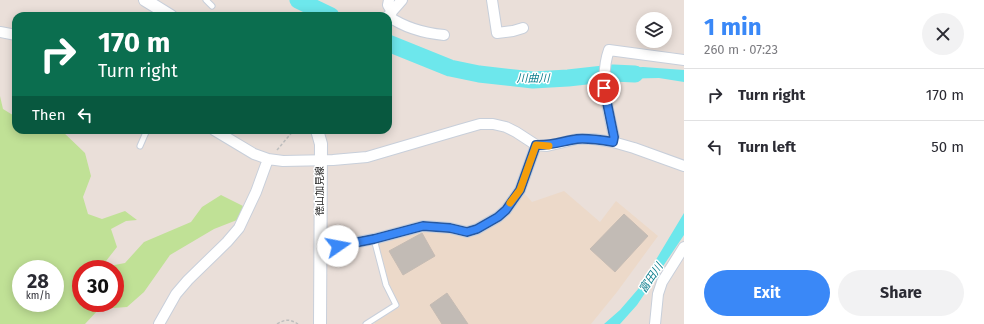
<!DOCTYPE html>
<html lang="en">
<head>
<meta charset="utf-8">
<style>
	:root { --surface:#fff; --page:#f2f2f3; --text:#2b2b33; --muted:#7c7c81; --line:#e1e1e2; --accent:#3a88f7 }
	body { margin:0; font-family:"Fira Sans","Noto Sans JP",sans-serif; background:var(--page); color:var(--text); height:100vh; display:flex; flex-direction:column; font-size:15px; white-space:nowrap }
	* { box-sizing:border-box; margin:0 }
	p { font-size:13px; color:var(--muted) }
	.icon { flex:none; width:22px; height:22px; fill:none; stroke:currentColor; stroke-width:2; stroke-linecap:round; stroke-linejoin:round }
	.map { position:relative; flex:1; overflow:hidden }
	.panel { display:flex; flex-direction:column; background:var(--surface); width:300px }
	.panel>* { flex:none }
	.hud { position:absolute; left:12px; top:12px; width:380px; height:122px; border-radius:12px; box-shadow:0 2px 10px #0003; background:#0b6e4f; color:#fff; overflow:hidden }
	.tools { position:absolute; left:636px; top:12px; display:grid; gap:8px }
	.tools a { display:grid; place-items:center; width:36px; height:36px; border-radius:50%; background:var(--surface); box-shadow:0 2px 10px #0003; font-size:20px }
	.speed { position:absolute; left:12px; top:260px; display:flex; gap:8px; font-size:20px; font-weight:700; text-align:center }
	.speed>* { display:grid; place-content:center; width:52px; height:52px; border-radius:50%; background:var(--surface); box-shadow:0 2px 10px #0003; line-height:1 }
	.speed small { font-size:10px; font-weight:400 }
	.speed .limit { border:6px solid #d22; background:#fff; color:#111 }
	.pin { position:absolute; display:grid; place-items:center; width:34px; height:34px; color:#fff; margin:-17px; border:2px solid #fff; border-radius:50%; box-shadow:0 1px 4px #0007 }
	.me { position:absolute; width:44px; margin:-22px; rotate:78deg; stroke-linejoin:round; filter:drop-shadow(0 0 3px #0008) }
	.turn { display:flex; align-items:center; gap:14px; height:84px; padding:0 20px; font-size:18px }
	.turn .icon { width:52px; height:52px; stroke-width:2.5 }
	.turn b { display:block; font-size:28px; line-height:34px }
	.then { display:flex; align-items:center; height:38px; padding:0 20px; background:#0003; gap:8px; font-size:15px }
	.round { display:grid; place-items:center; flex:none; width:42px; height:42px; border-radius:21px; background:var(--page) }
	.head { display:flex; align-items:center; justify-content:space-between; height:68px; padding:0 20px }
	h1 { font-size:24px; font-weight:700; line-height:30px; color:var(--accent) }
	.button { display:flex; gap:8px; margin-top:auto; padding:8px 20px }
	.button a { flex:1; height:46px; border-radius:24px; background:var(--accent); color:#fff; font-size:16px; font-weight:700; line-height:46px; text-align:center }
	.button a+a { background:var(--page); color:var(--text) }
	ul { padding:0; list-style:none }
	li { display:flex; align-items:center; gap:12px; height:52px; padding:0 20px; border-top:1px solid var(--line) }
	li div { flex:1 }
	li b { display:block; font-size:15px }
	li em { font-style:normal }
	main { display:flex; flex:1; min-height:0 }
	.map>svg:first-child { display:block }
	.education { fill:#ecd9c9 }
	.green { fill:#c0e196; fill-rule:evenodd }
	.water { fill:#6de7ec }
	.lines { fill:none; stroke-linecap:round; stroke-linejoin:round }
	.river { stroke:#6de7ec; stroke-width:17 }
	.building { fill:#c2bbb5; stroke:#c5bbb3 }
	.service-casing { stroke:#c8cfda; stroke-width:7 }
	.minor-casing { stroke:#c8cfda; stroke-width:12 }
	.tertiary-casing { stroke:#c8cfda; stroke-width:14 }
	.path { stroke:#bebebe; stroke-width:1.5; stroke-dasharray:3 2; stroke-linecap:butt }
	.service { stroke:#fff; stroke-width:5 }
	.minor { stroke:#fff; stroke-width:10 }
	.tertiary { stroke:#fff; stroke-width:12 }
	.route-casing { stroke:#2658a1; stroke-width:10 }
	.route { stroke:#3a88f7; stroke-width:7 }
	.slow { stroke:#f59e0b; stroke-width:7 }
	.labels { text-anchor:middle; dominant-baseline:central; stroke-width:3; stroke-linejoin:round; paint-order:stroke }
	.street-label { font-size:10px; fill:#282828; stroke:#fff }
	.water-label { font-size:11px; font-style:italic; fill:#0f7f8e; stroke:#fff }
</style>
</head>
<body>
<main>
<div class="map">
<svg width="684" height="324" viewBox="0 0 684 324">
	<rect width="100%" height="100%" fill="#eadfd9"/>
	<path class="education" d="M 564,191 L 600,222 L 616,201 L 658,236 L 617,292 L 591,324 L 375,324 L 374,322 L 400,307 L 388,284 L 378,242 L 423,229 L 473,236 L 500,220 L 519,196 L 525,194 L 532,202 Z"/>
	<path class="green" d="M 0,96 L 3,109 L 16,117 L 16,130 L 61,130 L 85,153 L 91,176 L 83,197 L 88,214 L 102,219 L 125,211 L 137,220 L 126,221 L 111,229 L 117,247 L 106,261 L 109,266 L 125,263 L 144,242 L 191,222 L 202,207 L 221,195 L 243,206 L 237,220 L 214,229 L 170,255 L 144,292 L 127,307 L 99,309 L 85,324 L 0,324 ZM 21,269 L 55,269 L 55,303 L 21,303 ZM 81,269 L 115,269 L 115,303 L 81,303 Z"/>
	<path class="water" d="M 643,67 L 684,70 L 684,82 L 659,78 L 612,79 L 613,69 Z
		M 684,213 L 684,235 L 637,305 L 620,324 L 604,324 L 620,310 L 639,288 Z"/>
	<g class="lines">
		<path class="river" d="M 298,0 L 331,16
			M 388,43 L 450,68 L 479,74 L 533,80 L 568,78 L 613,73 L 635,74"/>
	</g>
	<path class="building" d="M 624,214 L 648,236 L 615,272 L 590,249 Z
		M 422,233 L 435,256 L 403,275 L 389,251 Z
		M 447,293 L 468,324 L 442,324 L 430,305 Z"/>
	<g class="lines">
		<g class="service-casing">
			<path id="service" d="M 206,0 L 212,6
				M 140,146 L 147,130
				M 366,324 L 396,305 L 386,285 L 374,239"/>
		</g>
		<g class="minor-casing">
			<path id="minor" d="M 389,0 L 388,5 L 392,12
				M 492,0 L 497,33 L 513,31 L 523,28
				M 388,16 C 405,28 423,33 444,35
				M 388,16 L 402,0
				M 0,32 L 16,35
				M 214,130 L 254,154 L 268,159 L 283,161 L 333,160 L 367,157 L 459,130 L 480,124 L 493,124 L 506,127 L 516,132 L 536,145 L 547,146 L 577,139 L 593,139 L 613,142 L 634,148 L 684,166
				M 613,142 L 614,137 C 608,108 599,78 609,50 L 684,60
				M 320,249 L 374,239 L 423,226 L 450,228 L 467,232 L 477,229 L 498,217 L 506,210 L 520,190 L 536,145
				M 159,324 L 176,294 L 188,280 L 227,242 L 239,228 L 256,192 L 268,159
				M 655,324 L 658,294 L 662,282 L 684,247"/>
		</g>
		<g class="tertiary-casing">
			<path id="tertiary" d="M 145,0 L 171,16
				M 317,130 L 321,144 L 320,324"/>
		</g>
		<path class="path" d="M 277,150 L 294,130
			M 277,324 C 285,319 290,319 298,324"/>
		<use href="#service" class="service"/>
		<use href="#minor" class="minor"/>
		<use href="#tertiary" class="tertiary"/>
	</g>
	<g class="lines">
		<g class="route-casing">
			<path id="route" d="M 338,246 L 374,239 L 423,226 L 450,228 L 467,232 L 477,229 L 498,217 L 506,210 L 520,190 L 536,145 C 551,146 563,141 577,139 C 589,138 601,140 613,142 L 614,137 L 604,88"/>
		</g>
		<use href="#route" class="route"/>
		<path class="slow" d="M 510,203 L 520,190 L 536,145 L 549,146"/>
	</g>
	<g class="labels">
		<g class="street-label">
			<text transform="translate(320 191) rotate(-90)">徳山加見線</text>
		</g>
		<g class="water-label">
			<text x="533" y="78">川曲川</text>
			<text transform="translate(651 278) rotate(-56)">富田川</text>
		</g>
	</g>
</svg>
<div class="tools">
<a><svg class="icon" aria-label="layers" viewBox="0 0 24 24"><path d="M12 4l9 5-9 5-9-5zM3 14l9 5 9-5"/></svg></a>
</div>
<div class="speed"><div>28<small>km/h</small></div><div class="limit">30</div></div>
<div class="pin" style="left:604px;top:88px;background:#d93025"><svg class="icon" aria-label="arrive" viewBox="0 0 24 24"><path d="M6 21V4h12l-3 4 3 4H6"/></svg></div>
<svg class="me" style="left:338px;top:246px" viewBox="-20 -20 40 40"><circle r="19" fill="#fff"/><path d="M0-13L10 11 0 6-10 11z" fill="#3a88f7"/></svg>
<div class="hud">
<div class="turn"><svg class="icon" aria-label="right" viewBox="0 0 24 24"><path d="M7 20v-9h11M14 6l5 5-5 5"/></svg><div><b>170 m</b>Turn right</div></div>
<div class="then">Then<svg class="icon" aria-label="left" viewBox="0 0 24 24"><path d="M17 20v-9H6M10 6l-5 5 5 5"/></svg></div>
</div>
</div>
<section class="panel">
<div class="head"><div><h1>1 min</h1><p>260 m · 07:23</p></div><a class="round"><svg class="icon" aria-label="close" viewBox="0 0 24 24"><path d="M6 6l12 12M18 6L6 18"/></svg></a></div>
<ul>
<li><svg class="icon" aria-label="right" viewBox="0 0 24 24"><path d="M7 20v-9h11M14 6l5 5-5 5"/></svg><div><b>Turn right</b></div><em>170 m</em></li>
<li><svg class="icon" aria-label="left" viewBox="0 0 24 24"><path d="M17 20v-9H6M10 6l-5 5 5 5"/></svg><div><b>Turn left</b></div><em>50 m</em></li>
</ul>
<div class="button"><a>Exit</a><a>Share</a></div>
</section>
</main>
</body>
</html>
